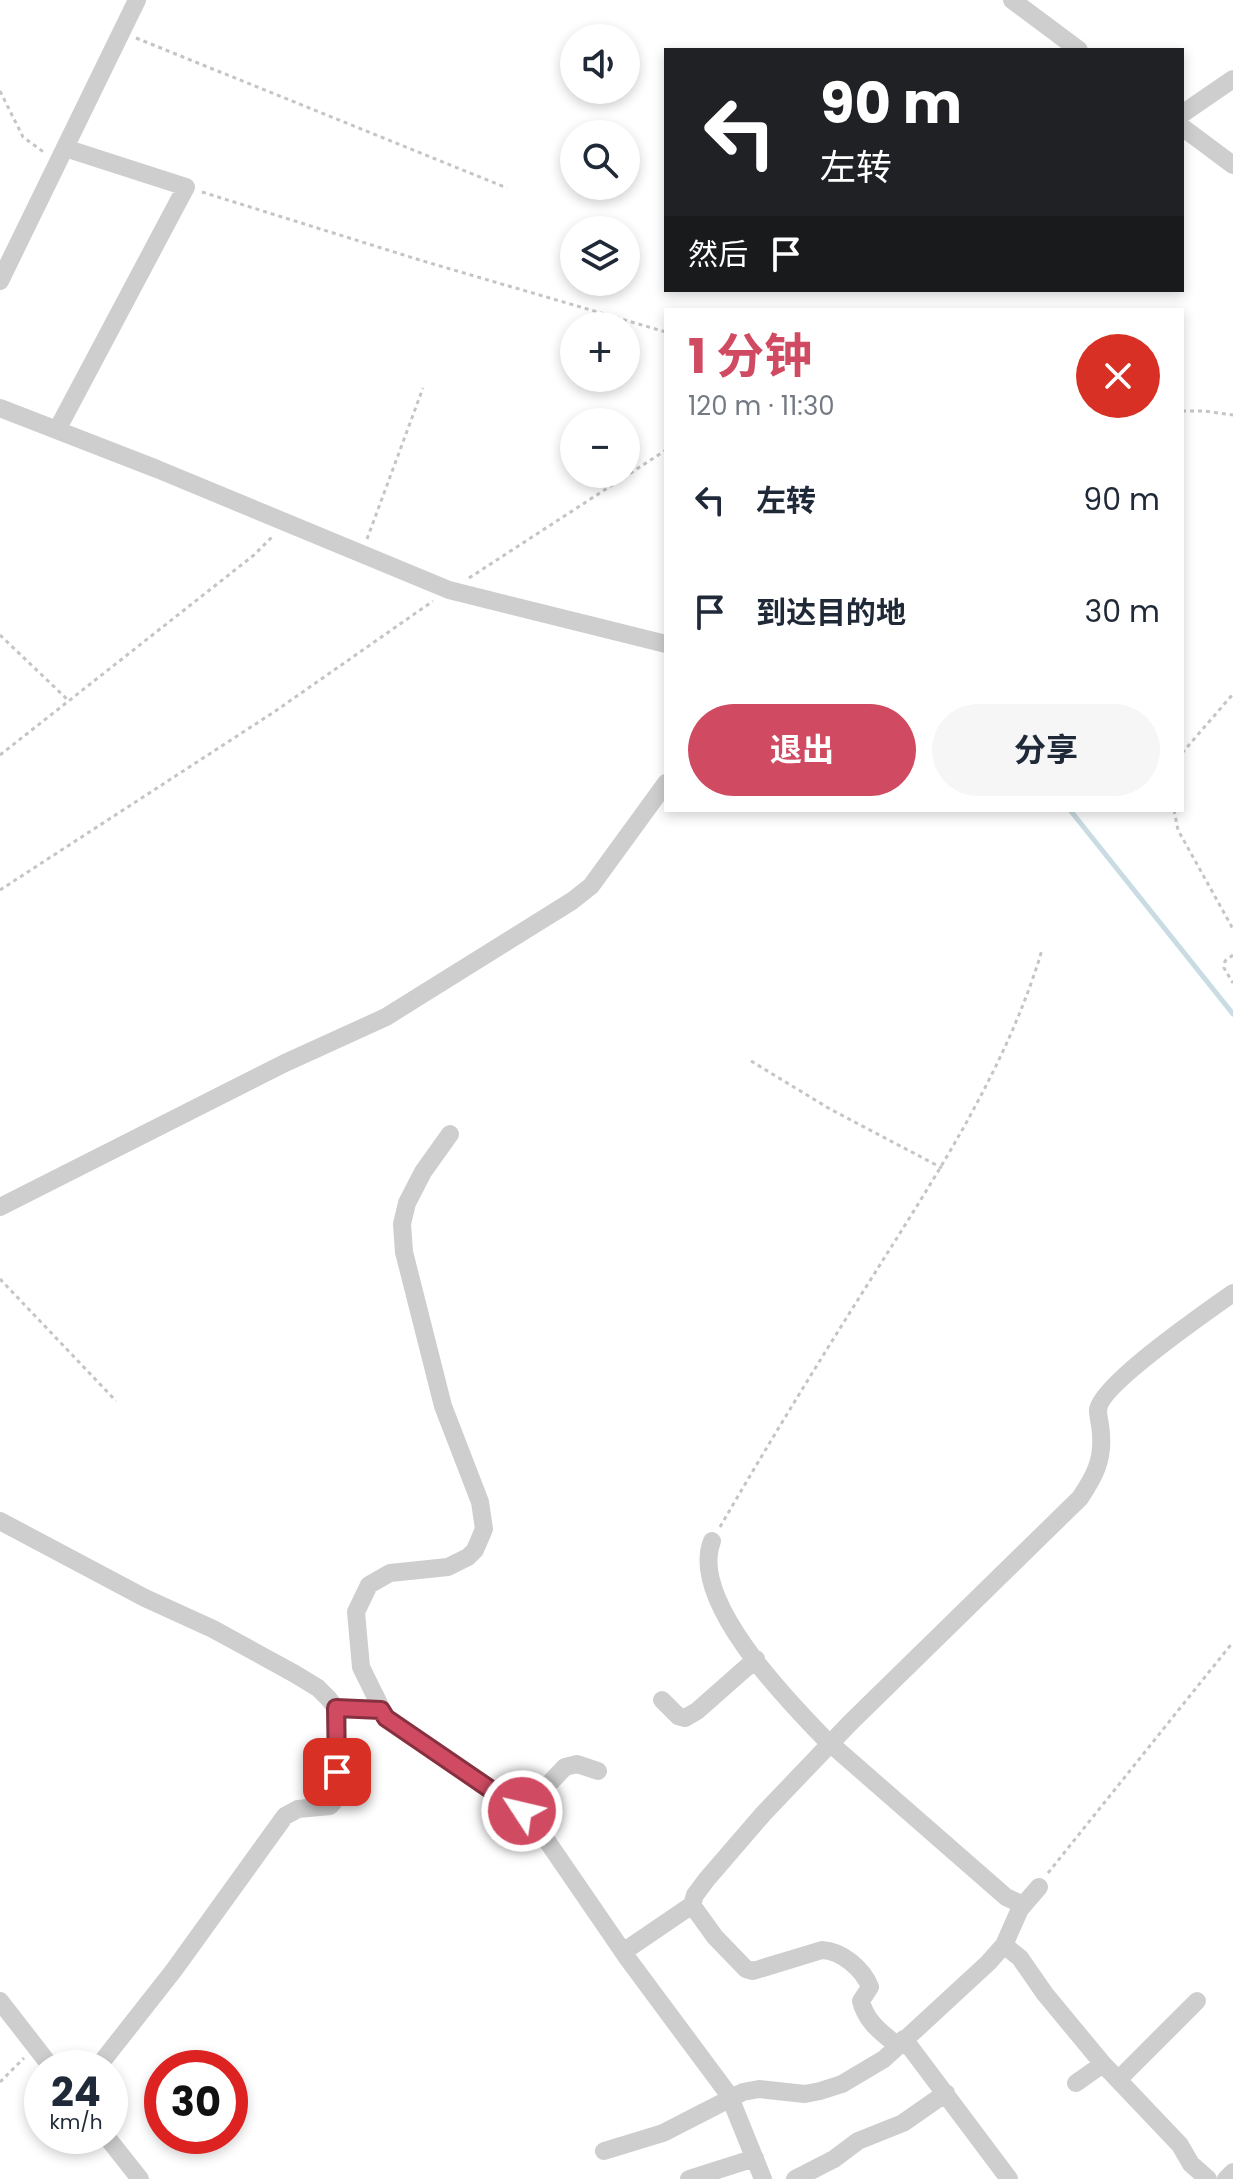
<!DOCTYPE html>
<html lang="zh">
<head>
<meta charset="utf-8">
<style>
	:root { --surface:#fff; --page:#f6f6f7; --text:#1f2937; --muted:#747a83; --accent:#d04b62 }
	body { margin:0; font-family:Poppins,"Noto Sans SC",sans-serif; background:var(--page); color:var(--text); height:100vh; display:flex; flex-direction:column; font-size:30px; white-space:nowrap }
	* { box-sizing:border-box; margin:0 }
	p { font-size:26px; color:var(--muted) }
	.icon { flex:none; width:44px; height:44px; fill:none; stroke:currentColor; stroke-width:2; stroke-linecap:round; stroke-linejoin:round }
	.map { position:relative; flex:1; overflow:hidden }
	.side { position:absolute; left:664px; top:308px; width:520px; height:504px; display:flex; flex-direction:column; background:var(--surface); border-radius:0px; box-shadow:0 4px 12px #0003 }
	.side>* { flex:none }
	.guide { position:absolute; left:664px; top:48px; width:520px; height:244px; border-radius:0px; box-shadow:0 4px 12px #0003; background:#202124; color:#fff; overflow:hidden }
	.fabs { position:absolute; left:560px; top:24px; display:grid; gap:16px }
	.fabs a { display:grid; place-items:center; width:80px; height:80px; border-radius:50%; background:var(--surface); box-shadow:0 4px 12px #0003; font-size:40px }
	.speed { position:absolute; left:24px; top:2050px; display:flex; gap:16px; font-size:40px; font-weight:700; text-align:center }
	.speed>* { display:grid; place-content:center; width:104px; height:104px; border-radius:50%; background:var(--surface); box-shadow:0 4px 12px #0003; line-height:1 }
	.speed small { font-size:20px; font-weight:400 }
	.speed .limit { border:12px solid #d22; background:#fff; color:#111 }
	.pin { position:absolute; display:grid; place-items:center; width:68px; height:68px; color:#fff; margin:-34px; border-radius:16px; box-shadow:0 4px 12px #0006 }
	.me { position:absolute; width:88px; margin:-44px; rotate:305deg; stroke-linejoin:round; filter:drop-shadow(0 0 6px #0008) }
	.turn { display:flex; align-items:center; gap:28px; height:168px; padding:0 24px; font-size:36px }
	.turn .icon { width:104px; height:104px; stroke-width:2.5 }
	.turn b { display:block; font-size:56px; line-height:68px }
	.then { display:flex; align-items:center; height:76px; padding:0 24px; background:#0003; gap:16px; font-size:30px }
	.round { display:grid; place-items:center; flex:none; width:84px; height:84px; border-radius:42px; background:var(--page) }
	.overview { display:flex; align-items:center; justify-content:space-between; height:136px; padding:0 24px }
	h1 { font-size:48px; font-weight:700; line-height:60px; color:var(--accent) }
	.primary-button { display:flex; gap:16px; margin-top:auto; padding:16px 24px }
	.primary-button a { flex:1; height:92px; border-radius:48px; background:var(--accent); color:#fff; font-size:32px; font-weight:700; line-height:92px; text-align:center }
	.primary-button a+a { background:var(--page); color:var(--text) }
	ul { padding:0; list-style:none }
	li { display:flex; align-items:center; gap:24px; height:112px; padding:0 24px }
	li div { flex:1 }
	li b { display:block; font-size:30px }
	li em { font-style:normal }
	.map>svg:first-child { display:block }
	.lines { fill:none; stroke-linecap:round; stroke-linejoin:round }
	.stream { stroke:#c9dce3; stroke-width:5 }
	.path { stroke:#c5c5c5; stroke-width:3; stroke-dasharray:4 4; stroke-linecap:butt }
	.street { stroke:#cecece; stroke-width:18 }
	.route-casing { stroke:#873140; stroke-width:20 }
	.route { stroke:#d04b62; stroke-width:14 }
</style>
</head>
<body>
<div class="map">
<svg width="1233" height="2179" viewBox="0 0 1233 2179">
	<rect width="100%" height="100%" fill="#fff"/>
	<g class="lines">
		<path class="stream" d="M 1070,810 L 1233,1014"/>
		<path class="path" d="M 136,38 L 507,188
			M 0,91 L 23,137 L 45,153
			M 202,192 L 423,261 L 666,332
			M 1182,411 L 1204,411 L 1233,415
			M 367,539 L 423,388
			M 469,578 L 666,450
			M 0,635 L 69,701
			M 1182,753 L 1233,694
			M 0,755 L 254,555 L 272,537
			M 1174,810 L 1178,830 L 1233,929
			M 0,890 L 274,712 L 433,601
			M 1233,955 L 1225,961 L 1224,968 L 1233,983
			M 751,1061 L 830,1109 L 942,1168
			M 0,1279 L 116,1401
			M 720,1527 C 771,1439 824,1353 878,1268 C 941,1168 1008,1064 1042,950
			M 1048,1873 L 1233,1642
			M 0,2082 L 24,2058"/>
		<path class="street" d="M 1012,0 L 1079,50
			M 1182,114 L 1233,79
			M 1182,127 L 1233,165
			M 0,281 L 137,0
			M 0,408 L 157,469 L 449,590 L 666,644
			M 57,430 L 186,187 L 65,148
			M 450,1134 L 423,1172 L 407,1203 L 402,1224 L 404,1252 L 443,1406 L 480,1502 L 484,1529 L 475,1550 L 468,1557 L 448,1567 L 390,1573 L 369,1585 L 356,1612 L 361,1667 L 386,1718 L 522,1811 L 545,1838 L 628,1959 L 729,2095 L 763,2179
			M 0,1207 L 285,1063 L 386,1017 L 572,901 L 591,886 L 666,783
			M 0,1521 L 145,1598 L 213,1629 L 295,1674 L 318,1688 L 328,1698 L 336,1708 L 338,1719 L 336,1799 L 330,1806 L 298,1809 L 285,1816 L 174,1970 L 97,2068
			M 712,1541 C 689,1599 785,1698 824,1738 L 1006,1897 L 1023,1905
			M 662,1700 L 678,1716 L 685,1718 L 697,1711 L 756,1659
			M 336,1708 L 381,1710
			M 522,1812 L 565,1767 L 577,1764 L 598,1771
			M 1004,1945 L 1020,1958 L 1045,1994 L 1103,2064 L 1180,2145 L 1191,2164 L 1208,2179
			M 623,1952 L 692,1905
			M 0,2001 L 52,2068
			M 904,2039 L 1009,2179
			M 898,2046 C 882,2033 866,2022 861,2001 L 870,1987 C 863,1969 842,1951 822,1950 L 753,1971 L 746,1969 L 715,1937 L 692,1905 L 695,1895 L 707,1879 L 764,1813 L 850,1723 L 1080,1498 C 1094,1477 1103,1461 1101,1435 C 1101,1427 1098,1417 1098,1410 C 1100,1385 1209,1310 1233,1293
			M 1118,2080 L 1197,2001
			M 1076,2083 L 1103,2064
			M 106,2136 L 140,2179
			M 604,2151 L 663,2133 L 743,2092 L 759,2089 L 805,2094 L 820,2091 L 842,2084 L 884,2059 L 988,1963 L 1004,1945 L 1020,1909 L 1039,1887
			M 689,2179 L 755,2158
			M 795,2179 L 834,2159 L 858,2141 L 903,2123 L 946,2093
			M 1226,2179 L 1233,2172"/>
	</g>
	<g class="lines">
		<g class="route-casing">
			<path id="route" d="M 337,1772 L 336,1708 L 381,1710 L 386,1718 L 522,1811"/>
		</g>
		<use href="#route" class="route"/>
	</g>
</svg>
<div class="fabs">
<a><svg class="icon" aria-label="sound" viewBox="0 0 24 24"><path d="M4 9h4l5-4v14l-5-4H4zM17 9q2 3 0 6"/></svg></a>
<a><svg class="icon" aria-label="search" viewBox="0 0 24 24"><circle cx="10" cy="10" r="6"/><path d="M15 15l6 6"/></svg></a>
<a><svg class="icon" aria-label="layers" viewBox="0 0 24 24"><path d="M12 4l9 5-9 5-9-5zM3 14l9 5 9-5"/></svg></a>
<a>+</a>
<a>−</a>
</div>
<div class="speed"><div>24<small>km/h</small></div><div class="limit">30</div></div>
<div class="pin" style="left:337px;top:1772px;background:#d93025"><svg class="icon" aria-label="arrive" viewBox="0 0 24 24"><path d="M6 21V4h12l-3 4 3 4H6"/></svg></div>
<svg class="me" style="left:522px;top:1811px" viewBox="-20 -20 40 40"><circle r="17" fill="#d04b62" stroke="#fff" stroke-width="3"/><path d="M0-11L8 9 0 5-8 9z" fill="#fff"/></svg>
<div class="guide">
<div class="turn"><svg class="icon" aria-label="left" viewBox="0 0 24 24"><path d="M17 20v-9H6M10 6l-5 5 5 5"/></svg><div><b>90 m</b>左转</div></div>
<div class="then">然后<svg class="icon" aria-label="arrive" viewBox="0 0 24 24"><path d="M6 21V4h12l-3 4 3 4H6"/></svg></div>
</div>
<section class="side">
<div class="overview"><div><h1>1 分钟</h1><p>120 m · 11:30</p></div><a class="round" style="background:#d93025;color:#fff"><svg class="icon" aria-label="close" viewBox="0 0 24 24"><path d="M6 6l12 12M18 6L6 18"/></svg></a></div>
<ul>
<li><svg class="icon" aria-label="left" viewBox="0 0 24 24"><path d="M17 20v-9H6M10 6l-5 5 5 5"/></svg><div><b>左转</b></div><em>90 m</em></li>
<li><svg class="icon" aria-label="arrive" viewBox="0 0 24 24"><path d="M6 21V4h12l-3 4 3 4H6"/></svg><div><b>到达目的地</b></div><em>30 m</em></li>
</ul>
<div class="primary-button"><a>退出</a><a>分享</a></div>
</section>
</div>
</body>
</html>
